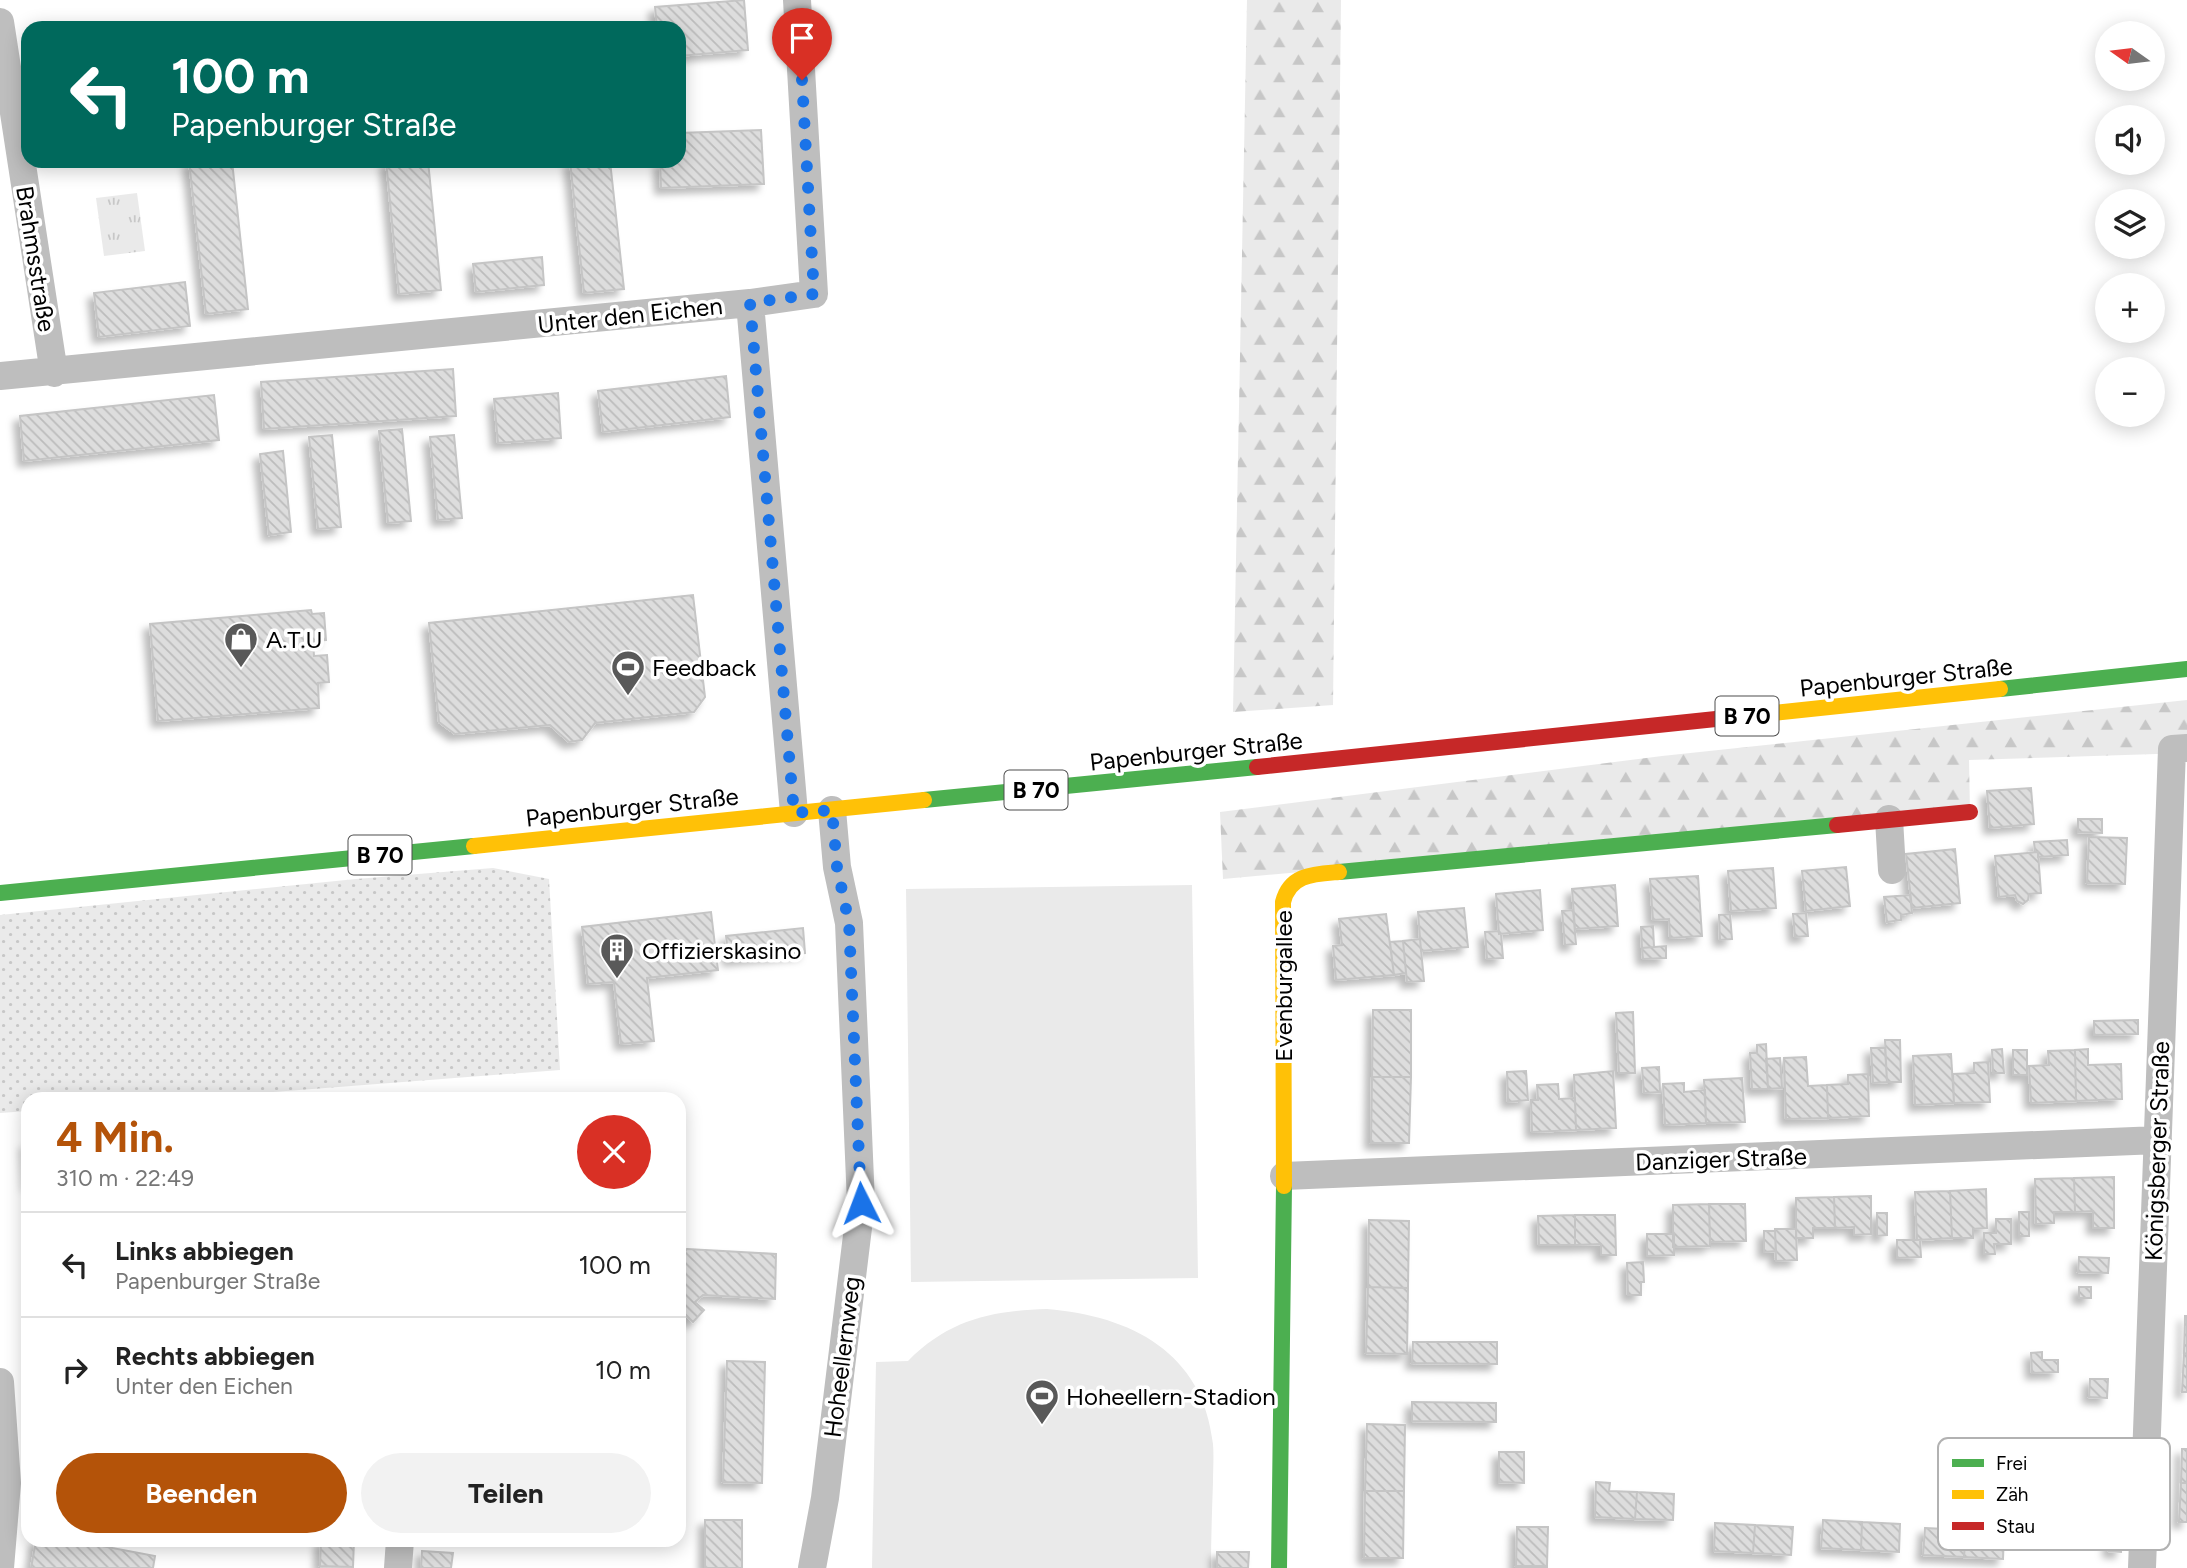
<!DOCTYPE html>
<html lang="de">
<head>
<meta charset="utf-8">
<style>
	:root { --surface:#fff; --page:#f2f2f2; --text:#222; --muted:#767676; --line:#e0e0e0; --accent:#b45309 }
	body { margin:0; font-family:Figtree,sans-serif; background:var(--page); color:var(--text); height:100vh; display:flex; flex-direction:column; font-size:26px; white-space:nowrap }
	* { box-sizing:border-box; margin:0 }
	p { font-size:23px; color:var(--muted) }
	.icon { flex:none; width:38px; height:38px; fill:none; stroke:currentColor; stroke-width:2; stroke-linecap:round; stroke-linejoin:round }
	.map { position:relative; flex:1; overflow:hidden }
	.side { position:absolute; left:21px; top:1092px; width:665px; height:455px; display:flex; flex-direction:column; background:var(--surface); border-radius:21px; box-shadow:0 4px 18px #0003 }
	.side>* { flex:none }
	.hud { position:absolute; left:21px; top:21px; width:665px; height:147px; border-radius:21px; box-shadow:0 4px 18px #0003; background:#00695c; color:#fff; overflow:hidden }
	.needle { width:46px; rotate:284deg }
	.controls { position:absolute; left:2095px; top:21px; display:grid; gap:14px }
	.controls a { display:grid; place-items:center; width:70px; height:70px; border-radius:50%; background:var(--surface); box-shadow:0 4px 18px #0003; font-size:35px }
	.pin { position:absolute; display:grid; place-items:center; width:60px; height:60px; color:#fff; margin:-72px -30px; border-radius:50% 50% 50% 0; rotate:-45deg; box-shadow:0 0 7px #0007 }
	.pin .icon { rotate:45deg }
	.me { position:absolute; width:77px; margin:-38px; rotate:357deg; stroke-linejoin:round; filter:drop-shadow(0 0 5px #0008) }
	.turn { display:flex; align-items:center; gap:24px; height:147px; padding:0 35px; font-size:32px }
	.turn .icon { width:91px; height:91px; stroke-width:2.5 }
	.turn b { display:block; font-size:49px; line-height:60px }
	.round { display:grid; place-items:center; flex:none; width:74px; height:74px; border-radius:37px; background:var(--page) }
	.overview { display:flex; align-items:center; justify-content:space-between; height:119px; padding:0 35px }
	h1 { font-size:42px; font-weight:700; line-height:52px; color:var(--accent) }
	.primary-button { display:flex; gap:14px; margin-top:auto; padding:14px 35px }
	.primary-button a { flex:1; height:80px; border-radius:42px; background:var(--accent); color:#fff; font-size:28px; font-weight:700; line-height:80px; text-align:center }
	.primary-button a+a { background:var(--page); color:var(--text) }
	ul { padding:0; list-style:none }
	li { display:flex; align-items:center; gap:21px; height:105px; padding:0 35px; border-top:2px solid var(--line) }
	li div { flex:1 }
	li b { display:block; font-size:26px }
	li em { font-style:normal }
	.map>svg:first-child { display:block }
	.grass { fill:url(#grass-dots) }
	.forest { fill:url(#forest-firs) }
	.park { fill:url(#park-tufts) }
	.pitch { fill:#eaeaea }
	.building { fill:url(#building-back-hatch); stroke:#c5c5c5; stroke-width:2; filter:url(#shadow) }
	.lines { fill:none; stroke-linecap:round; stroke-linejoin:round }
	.street { stroke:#bebebe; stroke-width:28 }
	.fast { stroke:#4caf50; stroke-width:16 }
	.slow { stroke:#ffc107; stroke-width:16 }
	.jam { stroke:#c62828; stroke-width:16 }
	.route { stroke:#1a73e8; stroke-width:12; stroke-dasharray:0 21.6 }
	.labels { text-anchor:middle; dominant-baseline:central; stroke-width:7; stroke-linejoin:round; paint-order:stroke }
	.shield { fill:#fff; stroke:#4c4c4c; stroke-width:2 }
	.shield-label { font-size:23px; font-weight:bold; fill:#000 }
	.street-label { font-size:24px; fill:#000; stroke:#fff }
	.poi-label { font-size:24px; fill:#000; stroke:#fff; text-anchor:start }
	.key { fill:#fff; stroke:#b2b2b2; stroke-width:2 }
	.key-label { font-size:19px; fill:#000 }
</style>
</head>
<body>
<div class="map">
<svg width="2187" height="1568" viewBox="0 0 2187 1568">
	<defs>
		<pattern id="grass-dots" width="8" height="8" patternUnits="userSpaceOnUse" patternTransform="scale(1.75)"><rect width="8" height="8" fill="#eaeaea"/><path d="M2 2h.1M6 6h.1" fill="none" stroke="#c7c7c7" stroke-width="1.8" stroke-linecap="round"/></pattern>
		<pattern id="forest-firs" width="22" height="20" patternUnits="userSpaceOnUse" patternTransform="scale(1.75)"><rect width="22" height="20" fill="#eaeaea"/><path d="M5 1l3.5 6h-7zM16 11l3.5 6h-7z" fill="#c7c7c7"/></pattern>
		<pattern id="park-tufts" width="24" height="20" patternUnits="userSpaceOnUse" patternTransform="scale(1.75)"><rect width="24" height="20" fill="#eaeaea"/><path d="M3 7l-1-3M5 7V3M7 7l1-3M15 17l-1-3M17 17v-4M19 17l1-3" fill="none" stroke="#c7c7c7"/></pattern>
		<pattern id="building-back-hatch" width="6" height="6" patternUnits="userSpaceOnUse" patternTransform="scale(1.75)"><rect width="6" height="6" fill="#ddd"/><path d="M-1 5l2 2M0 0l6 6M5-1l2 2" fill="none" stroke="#bcbcbc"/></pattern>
		<filter id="shadow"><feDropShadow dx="-6" dy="6" stdDeviation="3.5" flood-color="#0004"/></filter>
	</defs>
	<rect width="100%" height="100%" fill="#fff"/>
	<path class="grass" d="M 493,868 L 549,879 L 560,1070 L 183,1099 L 28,1099 L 28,1111 L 0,1113 L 0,915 L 356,879 Z"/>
	<path class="forest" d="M 1247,0 L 1341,0 L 1333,705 L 1233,712 Z
		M 2187,700 L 2187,753 L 1969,760 L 1970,812 L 1223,879 L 1220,812 L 1662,756 Z"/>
	<path class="park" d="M 137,193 L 145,251 L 104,256 L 96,198 Z"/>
	<path class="pitch" d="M 1192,885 L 1198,1278 L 911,1282 L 906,889 Z
		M 1047,1309 C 1131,1316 1203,1352 1213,1444 C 1214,1457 1213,1470 1213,1482 C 1212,1511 1211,1539 1211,1568 L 872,1568 L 876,1362 L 908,1361 C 949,1320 990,1311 1047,1309 Z"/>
	<path class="building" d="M 744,0 L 748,50 L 679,56 L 679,28 L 657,28 L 655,7 Z
		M 761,130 L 764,184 L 661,188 L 660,161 L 679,161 L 679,133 Z
		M 189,161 L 232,161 L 248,309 L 206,314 Z
		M 386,161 L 428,161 L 441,290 L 399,294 Z
		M 570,161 L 610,161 L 624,289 L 584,293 Z
		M 542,257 L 544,285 L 476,292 L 473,264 Z
		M 185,282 L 190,326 L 99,337 L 94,293 Z
		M 453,369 L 456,416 L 264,429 L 261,382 Z
		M 726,376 L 730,417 L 603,432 L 598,391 Z
		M 558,393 L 561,438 L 498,443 L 494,399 Z
		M 214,395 L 219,440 L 24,461 L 20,416 Z
		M 402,429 L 411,521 L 388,523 L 379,431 Z
		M 332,435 L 341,527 L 318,529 L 309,437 Z
		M 454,435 L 462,518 L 438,520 L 430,437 Z
		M 283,451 L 291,532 L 269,535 L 260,454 Z
		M 693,595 L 705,697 L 694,712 L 595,723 L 582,740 L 569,742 L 550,725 L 455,734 L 439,722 L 429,623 Z
		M 311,610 L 312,614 L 324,613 L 326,640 L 313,641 L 314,656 L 327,655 L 329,682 L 318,683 L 319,708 L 158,721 L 150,624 Z
		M 2031,788 L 2034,824 L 1990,828 L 1987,791 Z
		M 2078,819 L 2102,819 L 2102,833 L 2078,832 Z
		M 2089,837 L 2127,838 L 2125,884 L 2087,883 Z
		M 2067,840 L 2068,855 L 2038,857 L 2038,852 L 2035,852 L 2034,842 Z
		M 1955,849 L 1960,903 L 1912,908 L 1906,854 Z
		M 2038,852 L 2041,893 L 2029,894 L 2028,900 L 2023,904 L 2017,901 L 2015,895 L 1999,897 L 1995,856 Z
		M 1846,867 L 1850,906 L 1806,911 L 1802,871 Z
		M 1773,868 L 1776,908 L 1731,911 L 1728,871 Z
		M 1698,876 L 1702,936 L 1670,938 L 1669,919 L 1653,920 L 1650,879 Z
		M 1615,885 L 1618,926 L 1575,929 L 1572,889 Z
		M 1540,890 L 1543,930 L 1499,934 L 1496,894 Z
		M 1910,895 L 1912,913 L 1901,915 L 1901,920 L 1887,922 L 1884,897 Z
		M 1464,908 L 1468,947 L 1421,951 L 1418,912 Z
		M 1573,910 L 1576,944 L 1565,945 L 1562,911 Z
		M 711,912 L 718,970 L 647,978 L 654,1041 L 621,1044 L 614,982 L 588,984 L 582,927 Z
		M 1806,913 L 1808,936 L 1795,937 L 1793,914 Z
		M 1386,914 L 1394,975 L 1336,980 L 1333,946 L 1342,945 L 1339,919 Z
		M 1730,914 L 1732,939 L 1720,940 L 1719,915 Z
		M 1653,926 L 1654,947 L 1642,948 L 1641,927 Z
		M 803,928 L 805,953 L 729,960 L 726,936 Z
		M 1499,931 L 1501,934 L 1503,958 L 1487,959 L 1485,932 Z
		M 1420,939 L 1424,981 L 1407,982 L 1403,941 Z
		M 1403,941 L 1406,973 L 1394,975 L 1390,942 Z
		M 1666,946 L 1666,958 L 1643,959 L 1642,948 Z
		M 1373,1010 L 1411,1010 L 1411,1077 L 1372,1077 Z
		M 1633,1012 L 1635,1073 L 1619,1073 L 1616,1013 Z
		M 2138,1020 L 2138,1034 L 2094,1035 L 2094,1021 Z
		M 1885,1040 L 1900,1040 L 1901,1082 L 1887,1082 Z
		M 1766,1044 L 1768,1089 L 1752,1089 L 1750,1053 L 1757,1053 L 1757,1045 Z
		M 1871,1048 L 1885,1048 L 1887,1082 L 1873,1083 Z
		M 2002,1049 L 2004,1073 L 1993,1073 L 1992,1050 Z
		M 2088,1049 L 2088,1065 L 2121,1064 L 2122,1099 L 2076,1101 L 2075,1050 Z
		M 2013,1050 L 2027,1050 L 2027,1075 L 2013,1075 Z
		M 2075,1050 L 2076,1101 L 2031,1103 L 2029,1066 L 2049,1065 L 2048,1051 Z
		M 1951,1054 L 1954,1103 L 1915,1105 L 1913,1056 Z
		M 1806,1057 L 1808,1086 L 1827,1085 L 1828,1118 L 1786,1119 L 1784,1058 Z
		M 1780,1058 L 1782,1088 L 1768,1089 L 1766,1059 Z
		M 1988,1062 L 1990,1102 L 1954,1103 L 1953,1074 L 1974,1073 L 1974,1063 Z
		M 1659,1067 L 1660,1092 L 1644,1093 L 1642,1068 Z
		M 1526,1071 L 1528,1100 L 1508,1102 L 1507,1072 Z
		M 1613,1071 L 1616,1128 L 1576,1130 L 1574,1075 Z
		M 1868,1074 L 1869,1116 L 1828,1118 L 1827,1085 L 1848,1084 L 1848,1075 Z
		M 1372,1077 L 1411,1077 L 1409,1143 L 1371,1143 Z
		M 1742,1078 L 1745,1122 L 1706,1123 L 1704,1080 Z
		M 1684,1083 L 1684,1092 L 1705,1090 L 1706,1123 L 1665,1125 L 1663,1084 Z
		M 1558,1084 L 1559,1099 L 1575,1098 L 1576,1130 L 1532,1132 L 1531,1100 L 1538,1100 L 1537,1085 Z
		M 26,1143 L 28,1143 L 28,1186 Z
		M 2114,1177 L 2114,1228 L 2093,1228 L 2093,1211 L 2075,1212 L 2074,1178 Z
		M 2074,1178 L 2075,1212 L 2054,1212 L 2054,1223 L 2036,1224 L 2035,1179 Z
		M 1986,1189 L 1987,1228 L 1973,1229 L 1973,1238 L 1952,1238 L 1950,1191 Z
		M 1950,1191 L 1952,1238 L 1917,1240 L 1915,1192 Z
		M 1871,1196 L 1871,1234 L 1854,1235 L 1854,1227 L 1835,1228 L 1834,1197 Z
		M 1834,1197 L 1835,1228 L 1813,1228 L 1813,1238 L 1796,1238 L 1796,1198 Z
		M 1709,1204 L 1710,1246 L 1673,1247 L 1673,1205 Z
		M 1709,1204 L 1745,1204 L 1746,1241 L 1710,1242 Z
		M 2019,1212 L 2029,1212 L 2029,1236 L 2019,1236 Z
		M 1877,1213 L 1887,1213 L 1887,1235 L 1877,1236 Z
		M 1575,1215 L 1615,1215 L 1616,1255 L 1601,1255 L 1601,1244 L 1575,1245 Z
		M 1575,1215 L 1575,1245 L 1539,1245 L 1538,1216 Z
		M 1996,1219 L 2011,1219 L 2011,1244 L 1994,1244 L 1995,1254 L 1984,1254 L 1984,1233 L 1996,1233 Z
		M 1369,1220 L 1409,1221 L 1408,1288 L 1368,1287 Z
		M 1775,1229 L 1796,1229 L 1797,1260 L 1776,1261 Z
		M 1764,1231 L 1775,1231 L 1776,1251 L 1764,1252 Z
		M 1647,1234 L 1674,1234 L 1674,1255 L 1647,1256 Z
		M 1897,1240 L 1920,1240 L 1921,1257 L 1897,1258 Z
		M 687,1249 L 776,1254 L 775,1299 L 703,1295 L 695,1302 L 704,1310 L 693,1322 L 685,1314 L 679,1320 L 679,1257 Z
		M 2079,1257 L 2109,1258 L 2108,1273 L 2078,1272 Z
		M 1643,1262 L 1644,1282 L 1641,1282 L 1641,1295 L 1628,1295 L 1627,1263 Z
		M 1368,1287 L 1408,1288 L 1407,1354 L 1366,1353 Z
		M 2079,1287 L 2091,1287 L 2091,1298 L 2079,1298 Z
		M 2185,1316 L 2187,1316 L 2187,1354 L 2184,1353 Z
		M 1413,1342 L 1497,1342 L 1497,1364 L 1412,1363 Z
		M 2042,1352 L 2042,1360 L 2058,1360 L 2058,1372 L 2032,1373 L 2031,1353 Z
		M 2184,1353 L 2187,1354 L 2187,1392 L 2182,1392 Z
		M 727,1361 L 765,1362 L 762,1483 L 723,1482 Z
		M 2090,1379 L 2108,1379 L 2107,1398 L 2089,1397 Z
		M 1412,1402 L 1496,1403 L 1496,1422 L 1412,1421 Z
		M 1367,1424 L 1405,1425 L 1404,1491 L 1365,1491 Z
		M 2182,1449 L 2187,1449 L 2187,1483 L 2181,1483 Z
		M 1499,1452 L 1524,1452 L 1524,1483 L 1499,1482 Z
		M 1596,1482 L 1610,1483 L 1609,1491 L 1637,1492 L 1635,1519 L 1595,1517 Z
		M 2181,1483 L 2187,1483 L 2187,1522 L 2179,1522 Z
		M 1365,1491 L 1404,1491 L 1403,1558 L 1364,1558 Z
		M 1637,1492 L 1674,1494 L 1673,1520 L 1635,1519 Z
		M 705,1520 L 742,1520 L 742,1568 L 705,1568 Z
		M 1823,1520 L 1862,1522 L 1861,1550 L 1821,1548 Z
		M 1862,1522 L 1900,1524 L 1899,1552 L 1861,1550 Z
		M 1715,1523 L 1755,1525 L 1753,1553 L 1714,1551 Z
		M 1755,1525 L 1793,1527 L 1791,1555 L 1753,1553 Z
		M 1517,1527 L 1548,1527 L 1547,1566 L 1516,1566 Z
		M 1925,1528 L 1966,1530 L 1964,1557 L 1923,1555 Z
		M 1966,1530 L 2004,1532 L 2003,1559 L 1964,1557 Z
		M 2110,1531 L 2122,1532 L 2121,1552 L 2109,1551 Z
		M 36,1540 L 70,1540 L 155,1556 L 153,1568 L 31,1568 Z
		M 321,1540 L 354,1540 L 353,1567 L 320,1566 Z
		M 422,1551 L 453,1553 L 451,1568 L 421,1568 Z
		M 1217,1552 L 1249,1552 L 1248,1568 L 1217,1568 Z
		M 1516,1566 L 1547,1566 L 1547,1568 L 1516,1568 Z"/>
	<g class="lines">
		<path class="street" d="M 0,22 L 54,373
			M 750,303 L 814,294 L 797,0
			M 0,376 L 750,303 L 794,813
			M 1889,819 L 1892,870
			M 1284,1176 L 2158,1140
			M 0,1382 L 7,1483 L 0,1568
			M 398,1568 L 400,1540
			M 812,1568 L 825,1498 L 861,1203 L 849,923 L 837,867 L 832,810
			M 2142,1568 L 2172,749 L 2187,748"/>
		<path class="fast" d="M 2000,689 L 2187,669
			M 924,800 L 1257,767
			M 1339,872 L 1837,825
			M 0,893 L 474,846
			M 1279,1568 L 1284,1186"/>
		<path class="slow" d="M 1735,717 L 2000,689
			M 474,846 L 924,800
			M 1284,1186 L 1283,902 C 1290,874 1314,874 1339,872"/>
		<path class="jam" d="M 1257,767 L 1735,717
			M 1837,825 L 1970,812"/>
	</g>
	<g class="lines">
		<path class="route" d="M 802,80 L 814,294 L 750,303 L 794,813 L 832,810 L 837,867 L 849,923 L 861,1203"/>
	</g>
	<defs>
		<g id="shop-pin" transform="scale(1.75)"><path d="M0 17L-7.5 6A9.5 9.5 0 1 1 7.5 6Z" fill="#595959" stroke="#fff"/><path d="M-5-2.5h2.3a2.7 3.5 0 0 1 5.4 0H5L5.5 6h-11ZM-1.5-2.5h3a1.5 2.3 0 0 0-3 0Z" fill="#fff"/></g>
		<g id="stadium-pin" transform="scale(1.75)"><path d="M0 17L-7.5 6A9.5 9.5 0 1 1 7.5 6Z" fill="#595959" stroke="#fff"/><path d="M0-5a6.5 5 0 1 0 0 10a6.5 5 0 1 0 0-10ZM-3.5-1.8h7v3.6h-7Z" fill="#fff"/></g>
		<g id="building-pin" transform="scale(1.75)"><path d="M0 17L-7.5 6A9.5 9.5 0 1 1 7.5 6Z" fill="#595959" stroke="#fff"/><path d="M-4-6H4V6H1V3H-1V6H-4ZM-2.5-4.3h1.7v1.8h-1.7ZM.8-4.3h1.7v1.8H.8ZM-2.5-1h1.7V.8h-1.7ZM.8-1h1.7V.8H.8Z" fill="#fff"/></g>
	</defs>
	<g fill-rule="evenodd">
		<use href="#shop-pin" x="241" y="639"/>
		<use href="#stadium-pin" x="628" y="667"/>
		<use href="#building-pin" x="617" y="950"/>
		<use href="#stadium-pin" x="1042" y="1396"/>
	</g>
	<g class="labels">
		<g class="shield">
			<rect x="1715.5" y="696.5" width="63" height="39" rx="5"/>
			<rect x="1004.5" y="770.5" width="63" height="39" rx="5"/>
			<rect x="348.5" y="835.5" width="63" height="39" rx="5"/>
		</g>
		<g class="shield-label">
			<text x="1747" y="716">B 70</text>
			<text x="1036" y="790">B 70</text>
			<text x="380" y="855">B 70</text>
		</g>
		<g class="street-label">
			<text transform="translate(36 259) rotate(81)">Brahmsstraße</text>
			<text transform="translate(630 315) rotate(-6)">Unter den Eichen</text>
			<text transform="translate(1906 677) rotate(-6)">Papenburger Straße</text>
			<text transform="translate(1196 751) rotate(-6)">Papenburger Straße</text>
			<text transform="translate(632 807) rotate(-6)">Papenburger Straße</text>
			<text transform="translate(1283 986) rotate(-90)">Evenburgallee</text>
			<text transform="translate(2157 1151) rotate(-88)">Königsberger Straße</text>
			<text transform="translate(1721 1159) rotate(-2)">Danziger Straße</text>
			<text transform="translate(842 1357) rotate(-83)">Hoheellernweg</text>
		</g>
		<g class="poi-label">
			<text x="266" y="639">A.T.U</text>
			<text x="652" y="667">Feedback</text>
			<text x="642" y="950">Offizierskasino</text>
			<text x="1066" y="1396">Hoheellern-Stadion</text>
		</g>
	</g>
	<rect x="1938" y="1438" width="232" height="112" rx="10" class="key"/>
	<rect x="1952" y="1459" width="32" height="8" fill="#4caf50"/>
	<rect x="1952" y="1490" width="32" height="9" fill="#ffc107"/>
	<rect x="1952" y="1522" width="32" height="8" fill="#c62828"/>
	<g class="key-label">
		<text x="1996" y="1470">Frei</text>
		<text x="1996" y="1501">Zäh</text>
		<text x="1996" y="1533">Stau</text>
	</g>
</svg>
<div class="controls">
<a><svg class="needle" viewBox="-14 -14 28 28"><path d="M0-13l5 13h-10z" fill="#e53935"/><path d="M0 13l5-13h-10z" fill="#767676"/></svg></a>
<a><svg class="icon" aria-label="sound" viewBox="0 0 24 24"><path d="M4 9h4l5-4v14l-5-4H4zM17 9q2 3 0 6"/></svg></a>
<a><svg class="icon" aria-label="layers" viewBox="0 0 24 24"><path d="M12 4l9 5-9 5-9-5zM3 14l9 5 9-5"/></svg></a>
<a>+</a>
<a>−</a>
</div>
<div class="pin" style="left:802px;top:80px;background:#d93025"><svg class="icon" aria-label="arrive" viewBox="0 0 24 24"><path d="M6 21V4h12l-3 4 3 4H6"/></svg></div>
<svg class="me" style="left:861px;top:1203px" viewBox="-20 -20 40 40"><path d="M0-17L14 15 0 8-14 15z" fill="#1a73e8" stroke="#fff" stroke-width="4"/></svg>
<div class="hud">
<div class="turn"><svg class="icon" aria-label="left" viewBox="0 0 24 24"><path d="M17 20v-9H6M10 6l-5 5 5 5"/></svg><div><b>100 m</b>Papenburger Straße</div></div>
</div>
<section class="side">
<div class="overview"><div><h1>4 Min.</h1><p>310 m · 22:49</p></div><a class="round" style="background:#d93025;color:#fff"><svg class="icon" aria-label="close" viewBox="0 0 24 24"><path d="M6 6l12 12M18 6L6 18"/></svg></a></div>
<ul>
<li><svg class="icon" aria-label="left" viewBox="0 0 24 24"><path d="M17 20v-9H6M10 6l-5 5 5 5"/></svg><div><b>Links abbiegen</b><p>Papenburger Straße</p></div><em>100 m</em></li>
<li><svg class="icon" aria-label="right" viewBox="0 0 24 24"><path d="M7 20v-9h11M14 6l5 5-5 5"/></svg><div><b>Rechts abbiegen</b><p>Unter den Eichen</p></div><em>10 m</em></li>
</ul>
<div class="primary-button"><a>Beenden</a><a>Teilen</a></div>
</section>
</div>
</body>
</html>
